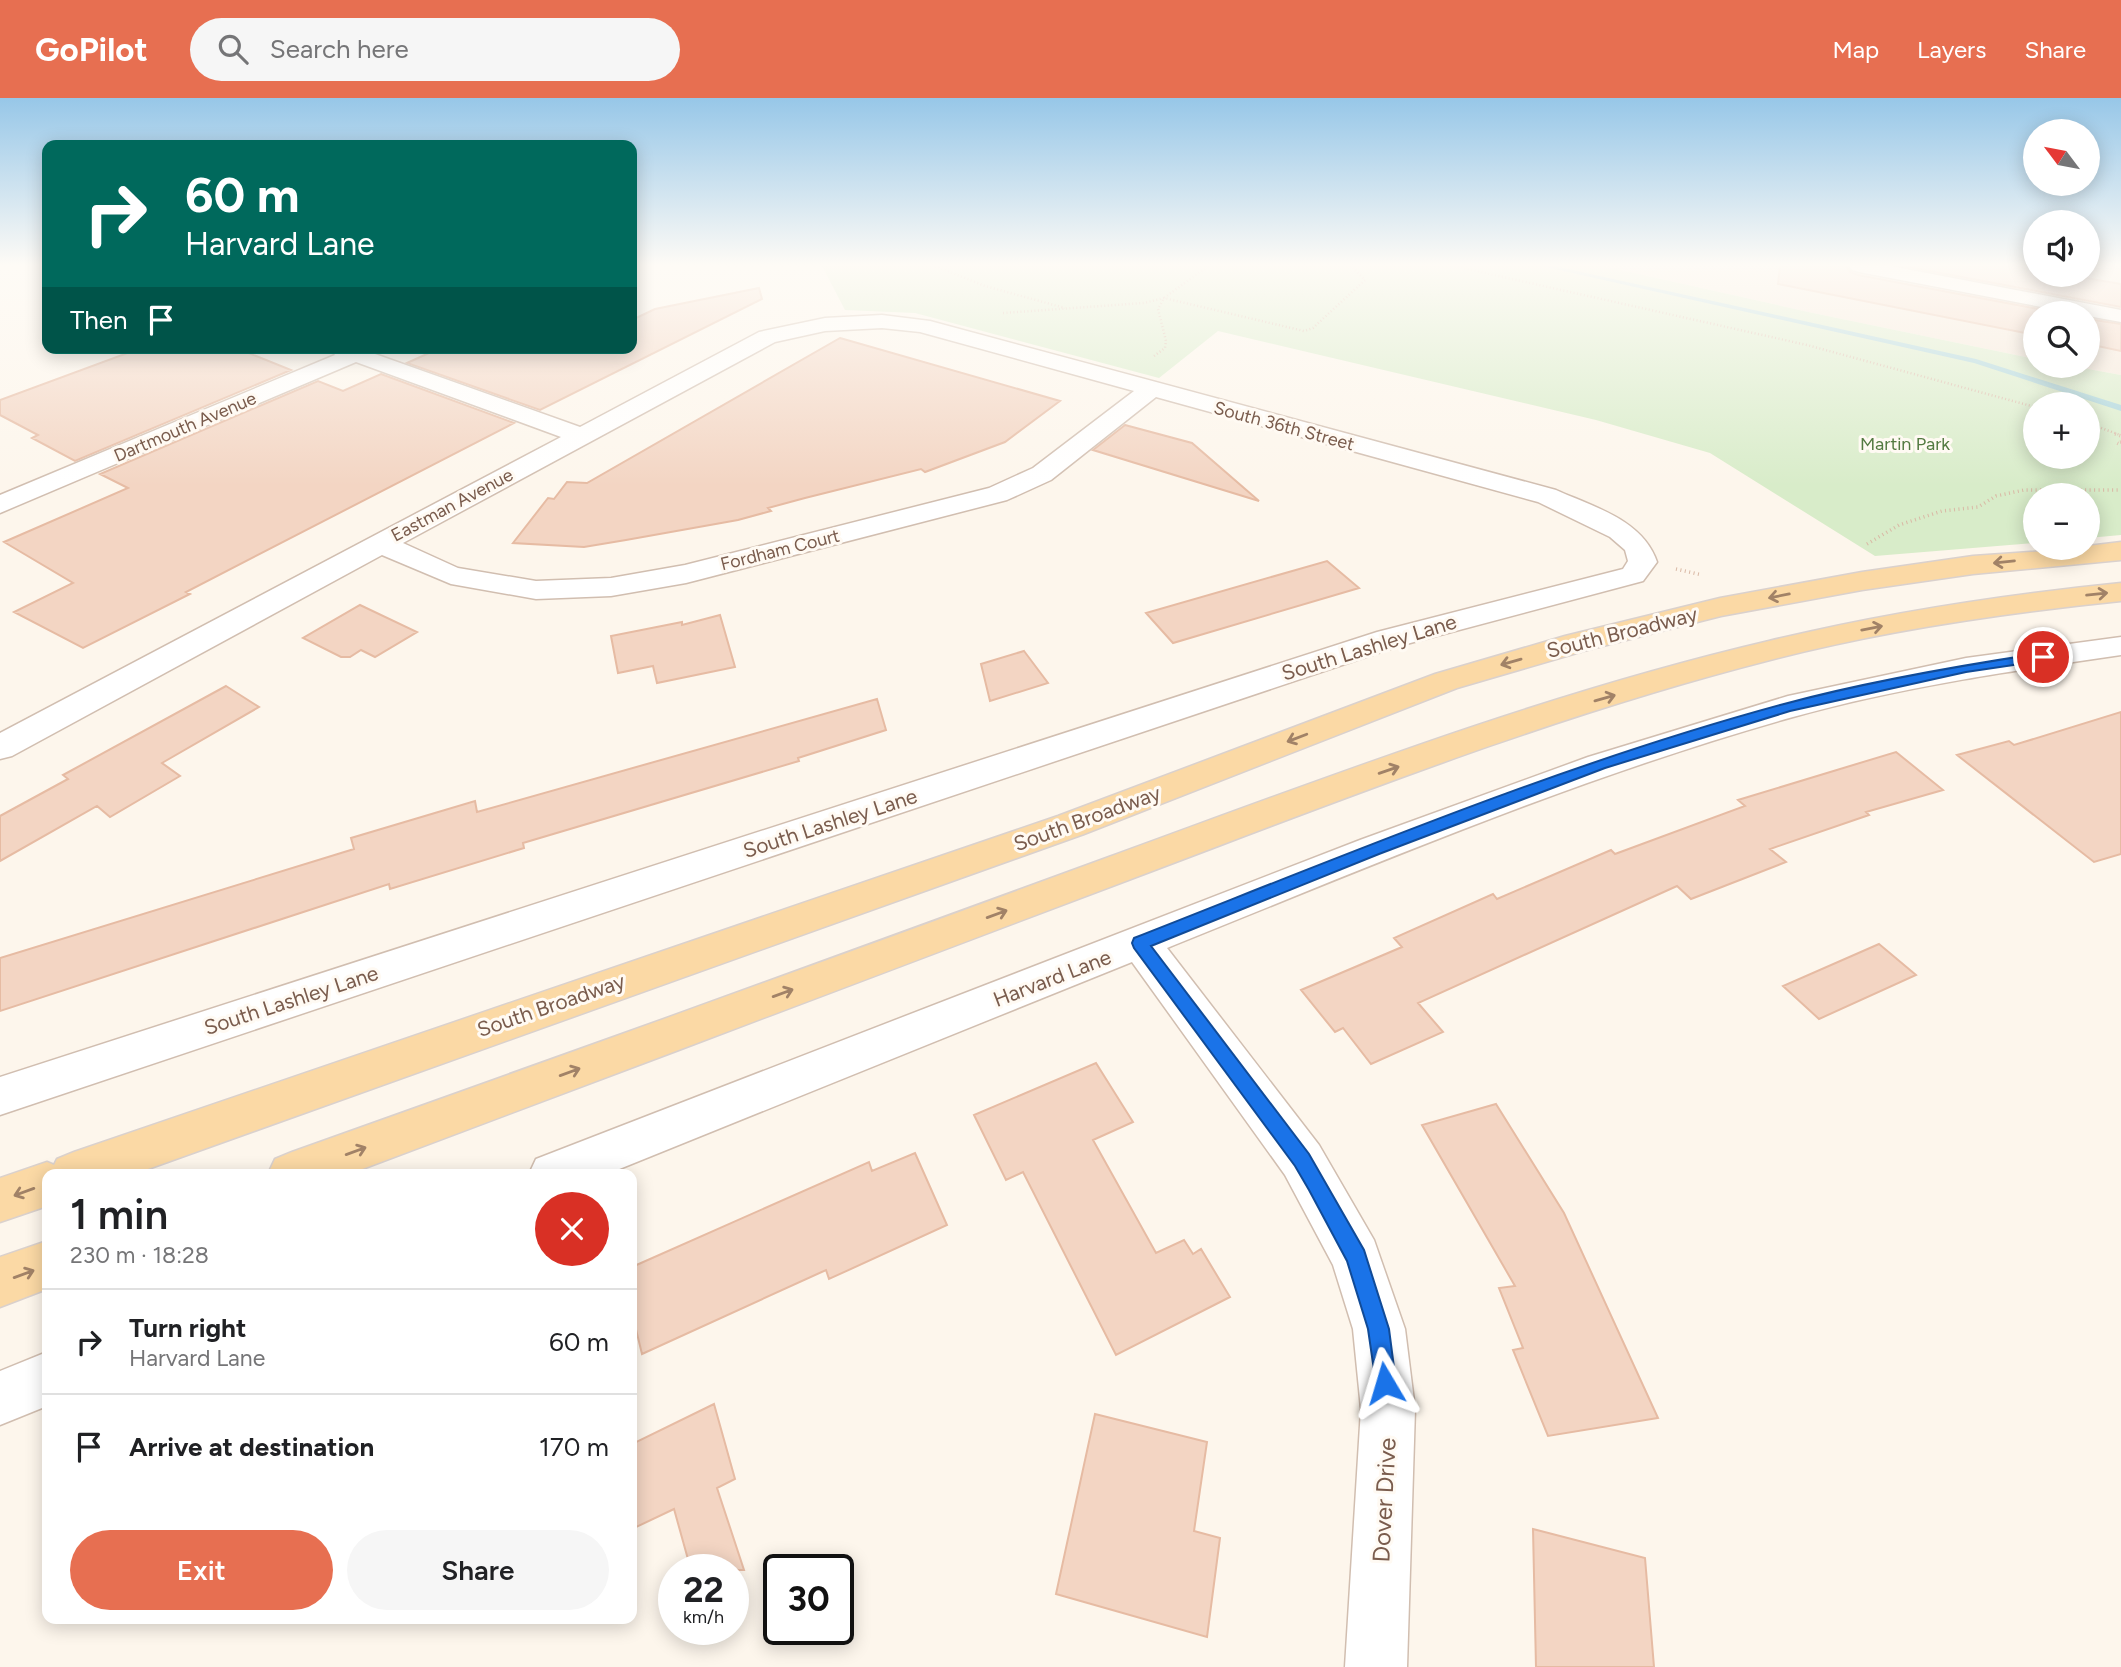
<!DOCTYPE html>
<html lang="en">
<head>
<meta charset="utf-8">
<style>
	:root { --surface:#fff; --page:#f6f6f6; --text:#202124; --muted:#757577; --line:#e0e0e0; --accent:#e76f51 }
	body { margin:0; font-family:Figtree,sans-serif; background:var(--page); color:var(--text); height:100vh; display:flex; flex-direction:column; font-size:26px; white-space:nowrap }
	* { box-sizing:border-box; margin:0 }
	p { font-size:23px; color:var(--muted) }
	.icon { flex:none; width:38px; height:38px; fill:none; stroke:currentColor; stroke-width:2; stroke-linecap:round; stroke-linejoin:round }
	.map { position:relative; flex:1; overflow:hidden }
	.details { position:absolute; left:42px; top:1071px; width:595px; height:455px; display:flex; flex-direction:column; background:var(--surface); border-radius:14px; box-shadow:0 4px 18px #0003 }
	.details>* { flex:none }
	.top-card { position:absolute; left:42px; top:42px; width:595px; height:214px; border-radius:14px; box-shadow:0 4px 18px #0003; background:#00695c; color:#fff; overflow:hidden }
	.needle { width:46px; rotate:302deg }
	.tools { position:absolute; left:2023px; top:21px; display:grid; gap:14px }
	.tools a { display:grid; place-items:center; width:77px; height:77px; border-radius:50%; background:var(--surface); box-shadow:0 4px 18px #0003; font-size:35px }
	.speed { position:absolute; left:658px; top:1456px; display:flex; gap:14px; font-size:35px; font-weight:700; text-align:center }
	.speed>* { display:grid; place-content:center; width:91px; height:91px; border-radius:50%; background:var(--surface); box-shadow:0 4px 18px #0003; line-height:1 }
	.speed small { font-size:18px; font-weight:400 }
	.speed .limit { border:4px solid #111; border-radius:10px; background:#fff; color:#111 }
	.pin { position:absolute; display:grid; place-items:center; width:60px; height:60px; color:#fff; margin:-30px; border:4px solid #fff; border-radius:50%; box-shadow:0 2px 7px #0007 }
	.me { position:absolute; width:77px; margin:-38px; rotate:353deg; stroke-linejoin:round; filter:drop-shadow(0 0 5px #0008) }
	.turn { display:flex; align-items:center; gap:24px; height:147px; padding:0 28px; font-size:32px }
	.turn .icon { width:91px; height:91px; stroke-width:2.5 }
	.turn b { display:block; font-size:49px; line-height:60px }
	.then { display:flex; align-items:center; height:66px; padding:0 28px; background:#0003; gap:14px; font-size:26px }
	.round { display:grid; place-items:center; flex:none; width:74px; height:74px; border-radius:37px; background:var(--page) }
	.overview { display:flex; align-items:center; justify-content:space-between; height:119px; padding:0 28px }
	h1 { font-size:42px; font-weight:600; line-height:52px }
	.button { display:flex; gap:14px; margin-top:auto; padding:14px 28px }
	.button a { flex:1; height:80px; border-radius:42px; background:var(--accent); color:#fff; font-size:28px; font-weight:600; line-height:80px; text-align:center }
	.button a+a { background:var(--page); color:var(--text) }
	ul { padding:0; list-style:none }
	li { display:flex; align-items:center; gap:21px; height:105px; padding:0 28px; border-top:2px solid var(--line) }
	li div { flex:1 }
	li b { display:block; font-size:26px }
	li em { font-style:normal }
	header { display:flex; align-items:center; gap:42px; box-sizing:border-box; height:98px; padding:0 35px; background:var(--accent); color:#fff }
	header strong { font-size:33px }
	nav { display:flex; gap:38px; margin-inline-start:auto; font-size:24px }
	.search { width:490px; height:63px; background:var(--page); display:flex; align-items:center; gap:18px; box-sizing:border-box; padding:0 24px; border-radius:38px; color:var(--muted); font-size:26px }
	.map>svg:first-child { display:block }
	.residential { fill:#f5e8da }
	.green { fill:#d8ecc9; fill-rule:evenodd }
	.lines { fill:none; stroke-linecap:round; stroke-linejoin:round }
	.stream { fill:#a5d3da; fill-rule:evenodd }
	.building { fill:#f3d5c3; stroke:#e6bba3; stroke-width:2 }
	.minor-casing { stroke:#d1beb0; stroke-width:3 }
	.major-casing { stroke:#dad1cd; stroke-width:3 }
	.path-far1 { stroke:#d9b8a5; stroke-width:2.5; stroke-dasharray:1 2.5; stroke-linecap:butt }
	.path { stroke:#d9b8a5; stroke-width:3.5; stroke-dasharray:1 3.5; stroke-linecap:butt }
	.minor { fill:#fff; fill-rule:evenodd }
	.major { fill:#fbd9a5; fill-rule:evenodd }
	.oneway { stroke:#a18267 }
	.route { fill:#1a73e8; stroke:#114b97; stroke-width:2 }
	.labels { text-anchor:middle; dominant-baseline:central; stroke-width:6; stroke-linejoin:round; paint-order:stroke }
	.far-street-label { font-size:18px; fill:#7a5c4d; stroke:#fffaf3 }
	.far-park-label { font-size:18px; fill:#537a41; stroke:#fffaf3 }
	.street-label { font-size:21px; fill:#7a5c4d; stroke:#fffaf3 }
	.near-street-label { font-size:24px; fill:#7a5c4d; stroke:#fffaf3 }
</style>
</head>
<body>
<header>
<strong>GoPilot</strong>
<div class="search"><svg class="icon" aria-label="search" viewBox="0 0 24 24"><circle cx="10" cy="10" r="6"/><path d="M15 15l6 6"/></svg>Search here</div>
<nav><a>Map</a><a>Layers</a><a>Share</a></nav>
</header>
<div class="map">
<svg width="2121" height="1569" viewBox="0 0 2121 1569">
	<rect width="100%" height="100%" fill="#fdf6ec"/>
	<path class="residential" d="M 1603,168 L 2035,168 L 2035,177 L 2088,177 L 2088,168 L 2121,168 L 2121,277 L 2072,268 L 2088,268 L 2088,215 L 2035,215 L 2035,261 L 1813,215 Z"/>
	<path class="green" d="M 822,168 L 1603,168 L 1813,215 L 2035,261 L 2035,268 L 2072,268 L 2121,277 L 2121,437 L 2088,440 L 2088,397 L 2035,397 L 2035,445 L 1875,458 L 1710,355 L 1596,322 L 1218,233 L 1159,280 L 915,215 L 845,212 ZM 2088,306 L 2088,359 L 2035,359 L 2035,306 Z"/>
	<g class="lines">
		<path class="stream" d="M 1541,168 L 1554,168 L 1976,261 L 2121,307 L 2121,313 L 1974,265 Z"/>
	</g>
	<path class="building" d="M 1780,168 L 1846,168 L 1850,174 L 1858,177 L 2060,215 L 2035,215 L 2035,237 L 1778,186 Z
		M 1903,168 L 2019,168 L 2035,171 L 2035,177 L 2069,177 L 2121,186 L 2121,209 Z
		M 759,190 L 762,201 L 540,312 L 407,265 L 440,250 L 632,250 L 632,222 L 655,211 Z
		M 2088,221 L 2121,226 L 2121,253 L 2088,246 Z
		M 840,240 L 1060,303 L 1005,344 L 925,374 L 921,371 L 805,400 L 768,410 L 771,413 L 738,422 L 626,442 L 584,449 L 513,445 L 548,400 L 554,401 L 567,384 L 587,385 Z
		M 141,250 L 236,250 L 291,272 L 75,363 L 32,340 L 38,337 L 0,317 L 0,302 Z
		M 381,276 L 514,325 L 186,494 L 190,496 L 83,550 L 14,514 L 73,485 L 4,444 L 128,390 L 100,376 L 318,283 L 343,293 Z
		M 1125,327 L 1192,345 L 1259,403 L 1093,352 Z
		M 1327,463 L 1359,490 L 1173,545 L 1146,515 Z
		M 360,507 L 417,534 L 375,559 L 361,552 L 350,559 L 341,559 L 303,540 Z
		M 720,517 L 735,569 L 657,585 L 653,568 L 618,575 L 611,538 L 682,524 L 682,527 Z
		M 1024,553 L 1048,585 L 990,603 L 981,566 Z
		M 226,588 L 259,609 L 162,665 L 180,678 L 110,719 L 97,708 L 0,763 L 0,718 L 68,681 L 63,677 Z
		M 877,601 L 886,632 L 798,660 L 799,663 L 523,745 L 524,750 L 390,791 L 389,786 L 0,913 L 0,860 L 354,751 L 351,740 L 475,703 L 477,714 Z
		M 2121,614 L 2121,756 L 2094,764 L 1957,657 L 2009,643 L 2014,647 Z
		M 1896,654 L 1943,692 L 1866,714 L 1869,717 L 1770,751 L 1786,764 L 1691,801 L 1677,788 L 1418,905 L 1443,934 L 1371,966 L 1343,930 L 1335,934 L 1301,892 L 1402,849 L 1394,840 L 1493,796 L 1497,801 L 1611,752 L 1615,756 L 1745,708 L 1738,702 Z
		M 1879,846 L 1916,877 L 1819,921 L 1783,888 Z
		M 1096,965 L 1133,1024 L 1093,1042 L 1156,1155 L 1184,1142 L 1193,1156 L 1201,1151 L 1230,1199 L 1116,1257 L 1023,1074 L 1006,1082 L 974,1017 Z
		M 1496,1006 L 1564,1115 L 1658,1320 L 1548,1338 L 1513,1252 L 1523,1250 L 1499,1190 L 1515,1188 L 1422,1027 Z
		M 915,1055 L 947,1127 L 829,1181 L 826,1172 L 642,1256 L 632,1215 L 632,1169 L 869,1064 L 872,1073 Z
		M 714,1306 L 735,1381 L 717,1390 L 744,1472 L 691,1472 L 674,1411 L 632,1431 L 632,1346 Z
		M 1095,1316 L 1207,1344 L 1194,1433 L 1220,1440 L 1207,1539 L 1056,1496 Z
		M 1533,1431 L 1645,1460 L 1654,1569 L 1536,1569 Z"/>
	<g class="lines">
		<g class="minor-casing">
			<path id="minor" d="M 1849,168 L 1890,168 L 2121,212 L 2121,224 L 2088,218 L 2088,215 L 2073,215 L 1859,174 L 1852,172 Z
				M 882,217 L 930,223 L 1556,392 C 1594,409 1643,422 1657,464 L 1643,483 L 1399,548 L 0,1017 L 0,979 L 1377,534 L 1623,471 L 1628,463 L 1625,452 L 1610,439 L 1538,404 L 1156,299 L 1051,382 L 1007,402 L 686,485 L 611,498 L 536,501 L 451,486 L 382,457 L 12,658 L 0,661 L 0,635 L 561,339 L 356,264 L 0,415 L 0,397 L 335,257 L 330,250 L 381,250 L 375,256 L 580,329 L 759,234 L 825,220 ZM 882,230 L 920,234 L 1134,293 L 1033,370 L 989,390 L 685,467 L 611,480 L 536,483 L 458,470 L 403,445 L 775,244 L 825,233 Z
				M 2121,539 L 2121,557 C 2011,573 1900,589 1793,619 C 1579,679 1373,767 1167,850 L 1319,1047 L 1374,1142 L 1405,1231 L 1415,1311 L 1407,1569 L 1345,1569 L 1361,1311 L 1353,1231 L 1333,1167 L 1285,1077 L 1132,864 L 607,1076 L 529,1076 L 536,1061 L 1360,742 L 1588,659 L 1788,598 L 1966,560 Z
				M 47,1254 L 47,1308 L 0,1327 L 0,1273 Z"/>
		</g>
		<g class="major-casing">
			<path id="major" d="M 2121,444 L 2121,462 L 1973,476 L 1862,492 L 1721,518 L 1587,552 L 1457,590 L 1084,736 L 134,1076 L 47,1076 L 47,1108 L 0,1124 L 0,1080 L 47,1064 L 54,1067 L 57,1061 L 74,1054 L 1058,718 L 1435,576 L 1565,538 L 1720,500 L 1862,474 L 1973,458 L 2088,450 L 2088,448 Z
				M 2121,485 L 2121,503 C 2003,515 1885,532 1770,562 C 1551,618 1341,702 1131,781 C 870,880 610,978 349,1076 L 268,1076 L 275,1061 L 292,1054 C 565,957 837,859 1109,759 C 1326,680 1543,596 1769,543 C 1885,515 2002,497 2121,485 Z
				M 47,1143 L 47,1191 L 0,1209 L 0,1159 Z"/>
		</g>
		<path class="path-far1" d="M 935,168 L 985,188 L 1065,210
			M 1454,168 L 1807,247 L 2035,309
			M 1003,215 L 1144,205 L 1164,200 L 1304,233 L 1313,230 L 1365,182 L 1351,168
			M 1154,258 L 1165,250 L 1166,243 L 1158,211 L 1164,200 L 1208,168
			M 2088,325 L 2120,337"/>
		<path class="path" d="M 2115,336 L 2121,338
			M 2121,344 L 2117,345 L 2121,347
			M 1867,446 L 1899,427 L 1942,413 L 1978,409 L 1996,398 L 2024,392 L 2121,392
			M 1676,471 L 1702,477"/>
		<use href="#minor" class="minor"/>
		<use href="#major" class="major"/>
	</g>
	<defs><path id="oneway-shaft" d="M-6 0H5M1.5-3L5.5 0L1.5 3" fill="none" stroke-width="1.6" stroke-linecap="round" stroke-linejoin="round" transform="scale(1.75)"/></defs>
	<g class="oneway">
		<use href="#oneway-shaft" transform="translate(2004 464) rotate(174)"/>
		<use href="#oneway-shaft" transform="translate(2097 496) rotate(-6)"/>
		<use href="#oneway-shaft" transform="translate(1779 498) rotate(169)"/>
		<use href="#oneway-shaft" transform="translate(1872 530) rotate(-11)"/>
		<use href="#oneway-shaft" transform="translate(1511 564) rotate(164)"/>
		<use href="#oneway-shaft" transform="translate(1605 600) rotate(-16)"/>
		<use href="#oneway-shaft" transform="translate(1297 640) rotate(159)"/>
		<use href="#oneway-shaft" transform="translate(1389 672) rotate(-19)"/>
		<use href="#oneway-shaft" transform="translate(997 816) rotate(-20)"/>
		<use href="#oneway-shaft" transform="translate(783 895) rotate(-20)"/>
		<use href="#oneway-shaft" transform="translate(570 974) rotate(-20)"/>
		<use href="#oneway-shaft" transform="translate(356 1053) rotate(-20)"/>
		<use href="#oneway-shaft" transform="translate(24 1094) rotate(160)"/>
		<use href="#oneway-shaft" transform="translate(24 1176) rotate(-20)"/>
	</g>
	<linearGradient id="sky" x2="0" y2="1"><stop stop-color="#97c7e8"/><stop offset="0.43" stop-color="#fefbf6"/><stop offset="1" stop-color="#fefbf6" stop-opacity="0"/></linearGradient>
	<rect width="2121" height="388" fill="url(#sky)"/>
	<path class="route" d="M 2043,555 L 2048,556 L 2048,562 L 1966,574 L 1790,613 L 1605,670 L 1379,756 L 1151,848 L 1309,1056 L 1364,1152 L 1389,1231 L 1396,1285 L 1393,1293 L 1385,1296 L 1377,1293 L 1368,1231 L 1347,1163 L 1309,1092 L 1295,1068 L 1134,850 L 1132,845 L 1134,840 C 1348,756 1562,666 1784,606 C 1869,583 1957,568 2043,555 Z"/>
	<g class="labels">
		<g class="far-street-label">
			<text transform="translate(1284 328) rotate(15)">South 36th Street</text>
			<text transform="translate(185 329) rotate(-23)">Dartmouth Avenue</text>
			<text transform="translate(452 407) rotate(-28)">Eastman Avenue</text>
			<text transform="translate(780 452) rotate(-14)">Fordham Court</text>
		</g>
		<g class="far-park-label">
			<text x="1905" y="346">Martin Park</text>
		</g>
		<g class="street-label">
			<text transform="translate(1622 534) rotate(-14)">South Broadway</text>
			<text transform="translate(1369 549) rotate(-17)">South Lashley Lane</text>
			<text transform="translate(1087 720) rotate(-20)">South Broadway</text>
			<text transform="translate(830 725) rotate(-18)">South Lashley Lane</text>
			<text transform="translate(1052 880) rotate(-21)">Harvard Lane</text>
			<text transform="translate(291 902) rotate(-18)">South Lashley Lane</text>
			<text transform="translate(551 907) rotate(-19)">South Broadway</text>
		</g>
		<g class="near-street-label">
			<text transform="translate(1384 1402) rotate(-87)">Dover Drive</text>
		</g>
	</g>
</svg>
<div class="tools">
<a><svg class="needle" viewBox="-14 -14 28 28"><path d="M0-13l5 13h-10z" fill="#e53935"/><path d="M0 13l5-13h-10z" fill="#757577"/></svg></a>
<a><svg class="icon" aria-label="sound" viewBox="0 0 24 24"><path d="M4 9h4l5-4v14l-5-4H4zM17 9q2 3 0 6"/></svg></a>
<a><svg class="icon" aria-label="search" viewBox="0 0 24 24"><circle cx="10" cy="10" r="6"/><path d="M15 15l6 6"/></svg></a>
<a>+</a>
<a>−</a>
</div>
<div class="speed"><div>22<small>km/h</small></div><div class="limit">30</div></div>
<div class="pin" style="left:2043px;top:559px;background:#d93025"><svg class="icon" aria-label="arrive" viewBox="0 0 24 24"><path d="M6 21V4h12l-3 4 3 4H6"/></svg></div>
<svg class="me" style="left:1385px;top:1285px" viewBox="-20 -20 40 40"><path d="M0-17L14 15 0 8-14 15z" fill="#1a73e8" stroke="#fff" stroke-width="4"/></svg>
<div class="top-card">
<div class="turn"><svg class="icon" aria-label="right" viewBox="0 0 24 24"><path d="M7 20v-9h11M14 6l5 5-5 5"/></svg><div><b>60 m</b>Harvard Lane</div></div>
<div class="then">Then<svg class="icon" aria-label="arrive" viewBox="0 0 24 24"><path d="M6 21V4h12l-3 4 3 4H6"/></svg></div>
</div>
<section class="details">
<div class="overview"><div><h1>1 min</h1><p>230 m · 18:28</p></div><a class="round" style="background:#d93025;color:#fff"><svg class="icon" aria-label="close" viewBox="0 0 24 24"><path d="M6 6l12 12M18 6L6 18"/></svg></a></div>
<ul>
<li><svg class="icon" aria-label="right" viewBox="0 0 24 24"><path d="M7 20v-9h11M14 6l5 5-5 5"/></svg><div><b>Turn right</b><p>Harvard Lane</p></div><em>60 m</em></li>
<li><svg class="icon" aria-label="arrive" viewBox="0 0 24 24"><path d="M6 21V4h12l-3 4 3 4H6"/></svg><div><b>Arrive at destination</b></div><em>170 m</em></li>
</ul>
<div class="button"><a>Exit</a><a>Share</a></div>
</section>
</div>
</body>
</html>
